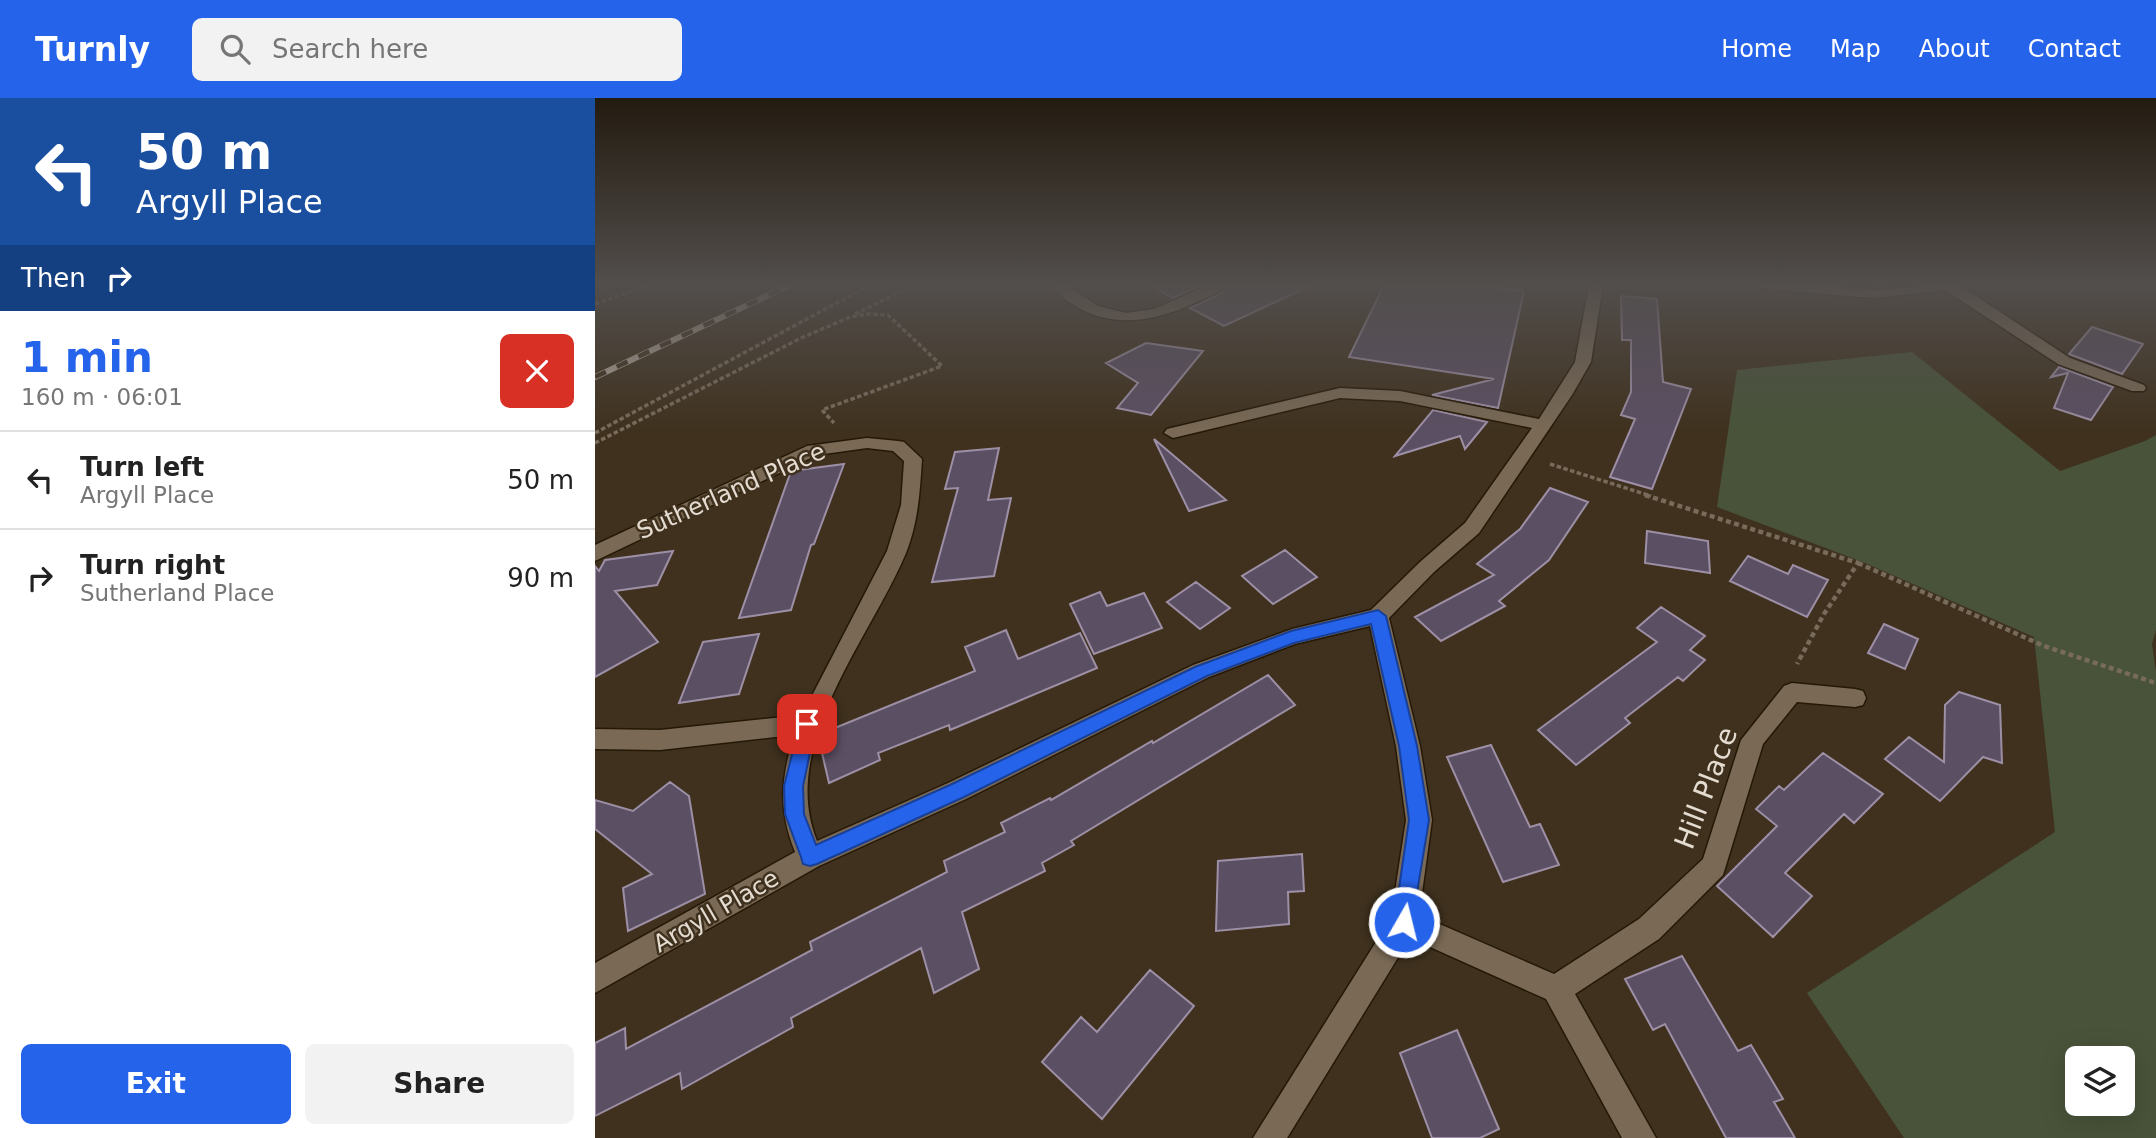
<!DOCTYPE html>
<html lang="en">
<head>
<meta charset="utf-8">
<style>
	:root { --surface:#fff; --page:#f2f2f2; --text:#222; --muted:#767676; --line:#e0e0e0; --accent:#2563eb }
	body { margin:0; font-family:"DejaVu Sans",sans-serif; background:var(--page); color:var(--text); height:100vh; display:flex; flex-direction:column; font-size:26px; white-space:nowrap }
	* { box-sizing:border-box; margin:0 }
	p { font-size:23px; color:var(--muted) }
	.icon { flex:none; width:38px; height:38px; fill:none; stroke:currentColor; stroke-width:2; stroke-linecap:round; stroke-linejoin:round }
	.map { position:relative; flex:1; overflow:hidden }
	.drawer { display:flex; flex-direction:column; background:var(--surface); width:595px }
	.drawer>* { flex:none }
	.banner { background:#1a4fa0; color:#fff; overflow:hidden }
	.controls { position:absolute; left:1470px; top:948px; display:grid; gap:14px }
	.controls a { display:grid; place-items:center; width:70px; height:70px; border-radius:10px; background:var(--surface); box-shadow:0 7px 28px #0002; font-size:35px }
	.pin { position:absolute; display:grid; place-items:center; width:60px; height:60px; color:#fff; margin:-30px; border-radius:14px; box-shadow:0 4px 10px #0006 }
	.me { position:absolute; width:77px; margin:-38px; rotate:8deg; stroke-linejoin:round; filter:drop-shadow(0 0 5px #0008) }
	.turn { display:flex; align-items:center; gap:24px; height:147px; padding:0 21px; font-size:32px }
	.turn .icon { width:91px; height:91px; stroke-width:2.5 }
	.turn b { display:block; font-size:49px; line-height:60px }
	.then { display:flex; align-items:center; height:66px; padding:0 21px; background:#0003; gap:14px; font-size:26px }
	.round { display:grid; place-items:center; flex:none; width:74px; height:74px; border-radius:10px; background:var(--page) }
	.overview { display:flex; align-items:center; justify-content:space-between; height:119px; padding:0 21px }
	h1 { font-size:42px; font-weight:700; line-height:52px; color:var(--accent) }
	.cta { display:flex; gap:14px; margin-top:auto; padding:14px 21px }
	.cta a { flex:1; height:80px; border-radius:10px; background:var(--accent); color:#fff; font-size:28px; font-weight:700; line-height:80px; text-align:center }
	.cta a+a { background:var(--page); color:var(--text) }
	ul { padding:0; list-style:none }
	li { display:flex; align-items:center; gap:21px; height:98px; padding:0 21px; border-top:2px solid var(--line) }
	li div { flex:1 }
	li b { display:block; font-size:26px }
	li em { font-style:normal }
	header { display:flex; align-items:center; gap:42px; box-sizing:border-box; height:98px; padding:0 35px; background:var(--accent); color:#fff }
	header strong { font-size:33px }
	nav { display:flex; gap:38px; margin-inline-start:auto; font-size:24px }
	.search { width:490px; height:63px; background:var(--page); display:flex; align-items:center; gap:18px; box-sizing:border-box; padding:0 24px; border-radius:10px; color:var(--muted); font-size:26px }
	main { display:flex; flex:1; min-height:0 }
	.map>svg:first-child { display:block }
	.green { fill:#485339; fill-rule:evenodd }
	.building { fill:#5b4f63; stroke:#9d8fa5; stroke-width:2 }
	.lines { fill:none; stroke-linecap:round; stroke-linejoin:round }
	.street-casing { stroke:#251806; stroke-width:3 }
	.path-far1 { stroke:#786b5b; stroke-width:3.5; stroke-dasharray:4.5 2.5; stroke-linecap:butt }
	.path { stroke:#786b5b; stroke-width:4.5; stroke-dasharray:5 3.5; stroke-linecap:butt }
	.street { fill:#796955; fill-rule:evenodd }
	.rail-casing { stroke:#b3a89b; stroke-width:6 }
	.rail { stroke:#3f311e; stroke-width:4.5; stroke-dasharray:12; stroke-linecap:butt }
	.route { fill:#2563eb; stroke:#184099; stroke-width:2 }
	.labels { text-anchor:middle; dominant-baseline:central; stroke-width:5; stroke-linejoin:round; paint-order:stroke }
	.street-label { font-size:24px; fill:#e5dcd1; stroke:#3f311e }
	.near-street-label { font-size:28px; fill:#e5dcd1; stroke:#3f311e }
</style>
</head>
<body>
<header>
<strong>Turnly</strong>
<div class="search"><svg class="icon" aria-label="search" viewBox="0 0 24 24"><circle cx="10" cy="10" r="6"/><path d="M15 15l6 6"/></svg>Search here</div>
<nav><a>Home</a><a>Map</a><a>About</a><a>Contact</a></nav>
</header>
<main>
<section class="drawer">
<div class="banner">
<div class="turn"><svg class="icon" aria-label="left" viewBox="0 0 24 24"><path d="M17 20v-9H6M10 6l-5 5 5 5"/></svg><div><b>50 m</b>Argyll Place</div></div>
<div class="then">Then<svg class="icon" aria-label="right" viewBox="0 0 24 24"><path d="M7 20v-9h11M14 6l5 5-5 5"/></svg></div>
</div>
<div class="overview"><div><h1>1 min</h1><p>160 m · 06:01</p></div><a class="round" style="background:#d93025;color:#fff"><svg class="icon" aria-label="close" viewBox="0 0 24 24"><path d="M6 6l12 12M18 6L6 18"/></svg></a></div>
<ul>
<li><svg class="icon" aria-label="left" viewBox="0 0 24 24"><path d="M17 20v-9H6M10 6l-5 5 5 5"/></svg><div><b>Turn left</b><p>Argyll Place</p></div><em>50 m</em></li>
<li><svg class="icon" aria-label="right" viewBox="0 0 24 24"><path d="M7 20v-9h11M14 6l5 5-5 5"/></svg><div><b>Turn right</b><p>Sutherland Place</p></div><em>90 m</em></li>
</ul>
<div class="cta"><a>Exit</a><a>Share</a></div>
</section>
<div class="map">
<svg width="1561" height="1040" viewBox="0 0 1561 1040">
	<rect width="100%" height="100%" fill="#3f311e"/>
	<path class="green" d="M 1317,254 L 1465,373 L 1550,343 L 1561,337 L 1561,532 L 1557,546 L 1561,574 L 1561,1040 L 1309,1040 L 1212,895 L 1460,734 L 1439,539 L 1270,465 L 1122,409 L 1142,272 ZM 1482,961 L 1528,961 L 1528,1006 L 1482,1006 Z"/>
	<path class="building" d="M 554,187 L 607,187 L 578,200 Z
		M 636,187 L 717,187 L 629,228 L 595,210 L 623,197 Z
		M 789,187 L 873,187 L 929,193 L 903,310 L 837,297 L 899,281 L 754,259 Z
		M 1026,198 L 1062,201 L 1068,284 L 1096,291 L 1057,391 L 1015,379 L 1040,321 L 1026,317 L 1036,294 L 1036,242 L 1027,242 Z
		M 1497,229 L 1548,246 L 1527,276 L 1474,256 Z
		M 551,245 L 608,253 L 556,317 L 522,310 L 543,285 L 511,265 Z
		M 1464,269 L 1518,289 L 1496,322 L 1459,310 L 1473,275 L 1456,279 Z
		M 838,312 L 892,324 L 870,351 L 865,338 L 800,358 Z
		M 559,341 L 631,402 L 594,413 Z
		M 404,350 L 393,402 L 416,400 L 399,478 L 337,484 L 363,390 L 350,391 L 360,354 Z
		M 249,366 L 219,446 L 216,447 L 196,512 L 144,520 L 196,373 Z
		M 955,390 L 993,404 L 954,462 L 904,503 L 910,508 L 846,543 L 820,519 L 899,477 L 882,466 L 925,431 Z
		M 1052,433 L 1113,443 L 1115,475 L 1050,465 Z
		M 690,452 L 722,479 L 678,506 L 647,478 Z
		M 78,453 L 62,487 L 20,493 L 63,544 L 0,579 L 0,468 L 4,473 L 10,462 Z
		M 1153,458 L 1193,476 L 1198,467 L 1233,482 L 1212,519 L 1135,483 Z
		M 601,484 L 635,510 L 605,531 L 572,504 Z
		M 505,494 L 512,508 L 549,495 L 567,530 L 499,556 L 475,506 Z
		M 1066,509 L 1110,538 L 1095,552 L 1110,562 L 1088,583 L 1083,579 L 1030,620 L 1035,625 L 981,667 L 943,632 L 1062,544 L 1042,530 Z
		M 1289,526 L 1323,541 L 1310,571 L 1273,555 Z
		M 411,532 L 423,561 L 485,535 L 502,570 L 355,632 L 354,627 L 283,655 L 285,662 L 234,685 L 224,642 L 225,636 L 380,573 L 370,549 Z
		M 164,536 L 144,596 L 84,605 L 108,544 Z
		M 673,577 L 700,607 L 476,743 L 479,747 L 447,765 L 450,773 L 367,814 L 384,871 L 339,895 L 326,850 L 196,920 L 198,929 L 87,991 L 85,975 L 0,1018 L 0,945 L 30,930 L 31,951 L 217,852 L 215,844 L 352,774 L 349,763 L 410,734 L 406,725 L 455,700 L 456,702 L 557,643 L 558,645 Z
		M 1364,594 L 1405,607 L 1407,665 L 1388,659 L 1345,703 L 1290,661 L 1314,639 L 1349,664 L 1350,607 Z
		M 896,647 L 935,729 L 945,726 L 964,767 L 908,784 L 852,659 Z
		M 1228,655 L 1288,696 L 1259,725 L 1249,716 L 1190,775 L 1217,798 L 1178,839 L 1122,788 L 1182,728 L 1161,711 L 1184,688 L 1189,692 Z
		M 75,684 L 94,698 L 110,796 L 33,833 L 28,790 L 57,776 L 0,731 L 0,702 L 38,713 Z
		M 707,756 L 709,793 L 693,794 L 694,826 L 621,833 L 623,763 Z
		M 1087,858 L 1143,953 L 1156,947 L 1188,1001 L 1179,1004 L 1200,1040 L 1131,1040 L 1070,926 L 1058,932 L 1030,881 Z
		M 555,872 L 599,908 L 507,1021 L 447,964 L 486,919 L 502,934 Z
		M 862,932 L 904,1031 L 885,1040 L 837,1040 L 805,955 Z"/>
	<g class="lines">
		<g class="street-casing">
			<path id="street" d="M 455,187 L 472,187 L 503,208 L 531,215 L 559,211 L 614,187 L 633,187 C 624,195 610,200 600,205 C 548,229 497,232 455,187 Z
				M 994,187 L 1008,187 L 996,264 L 977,297 L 884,435 L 839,474 L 794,520 L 825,648 L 837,722 L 824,817 L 959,876 L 1044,821 L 1108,761 L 1146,642 L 1189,588 L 1197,585 L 1260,591 L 1268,593 L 1271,600 L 1268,607 L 1260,609 L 1202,604 L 1168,646 L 1128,777 L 1064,841 L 980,896 L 1061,1040 L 1027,1040 L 951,901 L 815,840 L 692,1040 L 658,1040 L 796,820 L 811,722 L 801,648 L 775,528 L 700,546 L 614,579 L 371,701 L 224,768 L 0,895 L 0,865 L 200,754 C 183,711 186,681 199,637 L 65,652 L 0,651 L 0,631 L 65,632 L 207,617 L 292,453 L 306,407 L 309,363 L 298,353 L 272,350 L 222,357 L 0,463 L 0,447 L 212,348 L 272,340 L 303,343 L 309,344 L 327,361 C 325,394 323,425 311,455 C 275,541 183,647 222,743 L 353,685 L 598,567 L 697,531 L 776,512 L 825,464 L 870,425 L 937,330 L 805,303 L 745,300 L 578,340 L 569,335 L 572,331 L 745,290 L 805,293 L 944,321 L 980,264 Z
				M 1164,187 L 1224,187 L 1279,192 L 1364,187 L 1475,260 L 1549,287 L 1551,290 L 1549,293 L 1537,293 L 1463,266 L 1350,192 L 1279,200 L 1171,191 Z"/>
		</g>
		<path class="path-far1" d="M 0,206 L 53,187
			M 260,216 L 319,187
			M 0,335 L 275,187
			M 0,345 L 204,241 L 255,219 L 272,216 L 293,217 L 347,268 L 227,312 L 239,325
			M 955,366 L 1056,398"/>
		<path class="path" d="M 1050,397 L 1263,465 L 1229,516 L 1202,566
			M 1263,465 L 1449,548 L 1561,585"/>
		<use href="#street" class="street"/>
		<g class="rail-casing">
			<path id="rail" d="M 0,279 L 195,187"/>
		</g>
		<use href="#rail" class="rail"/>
	</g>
	<linearGradient id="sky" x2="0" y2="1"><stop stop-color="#231b10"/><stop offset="0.56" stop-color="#524e4c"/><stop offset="1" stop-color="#524e4c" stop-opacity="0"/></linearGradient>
	<rect width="1561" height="333" fill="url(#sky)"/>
	<path class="route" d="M 783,512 L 791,518 L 822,648 L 834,722 L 816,831 L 809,834 L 802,831 L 799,824 L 814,722 L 804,648 L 776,526 L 699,545 L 612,578 L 369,699 L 222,766 L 215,768 L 208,766 L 206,759 L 190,716 L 189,688 L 206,621 L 212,619 L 218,621 L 221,626 L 208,688 L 209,716 L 221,747 L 355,687 L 600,569 L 696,533 Z"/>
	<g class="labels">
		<g class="street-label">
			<text transform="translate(136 393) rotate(-24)">Sutherland Place</text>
			<text transform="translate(121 813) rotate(-30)">Argyll Place</text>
		</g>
		<g class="near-street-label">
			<text transform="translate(1111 690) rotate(-69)">Hill Place</text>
		</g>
	</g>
</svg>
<div class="controls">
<a><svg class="icon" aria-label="layers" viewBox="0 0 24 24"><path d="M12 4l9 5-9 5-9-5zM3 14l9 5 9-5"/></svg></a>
</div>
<div class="pin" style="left:212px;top:626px;background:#d93025"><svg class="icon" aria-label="arrive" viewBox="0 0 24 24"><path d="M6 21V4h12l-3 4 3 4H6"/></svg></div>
<svg class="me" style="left:809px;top:824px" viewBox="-20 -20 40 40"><circle r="17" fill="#2563eb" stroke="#fff" stroke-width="3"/><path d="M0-11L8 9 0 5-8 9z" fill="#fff"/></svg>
</div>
</main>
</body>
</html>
